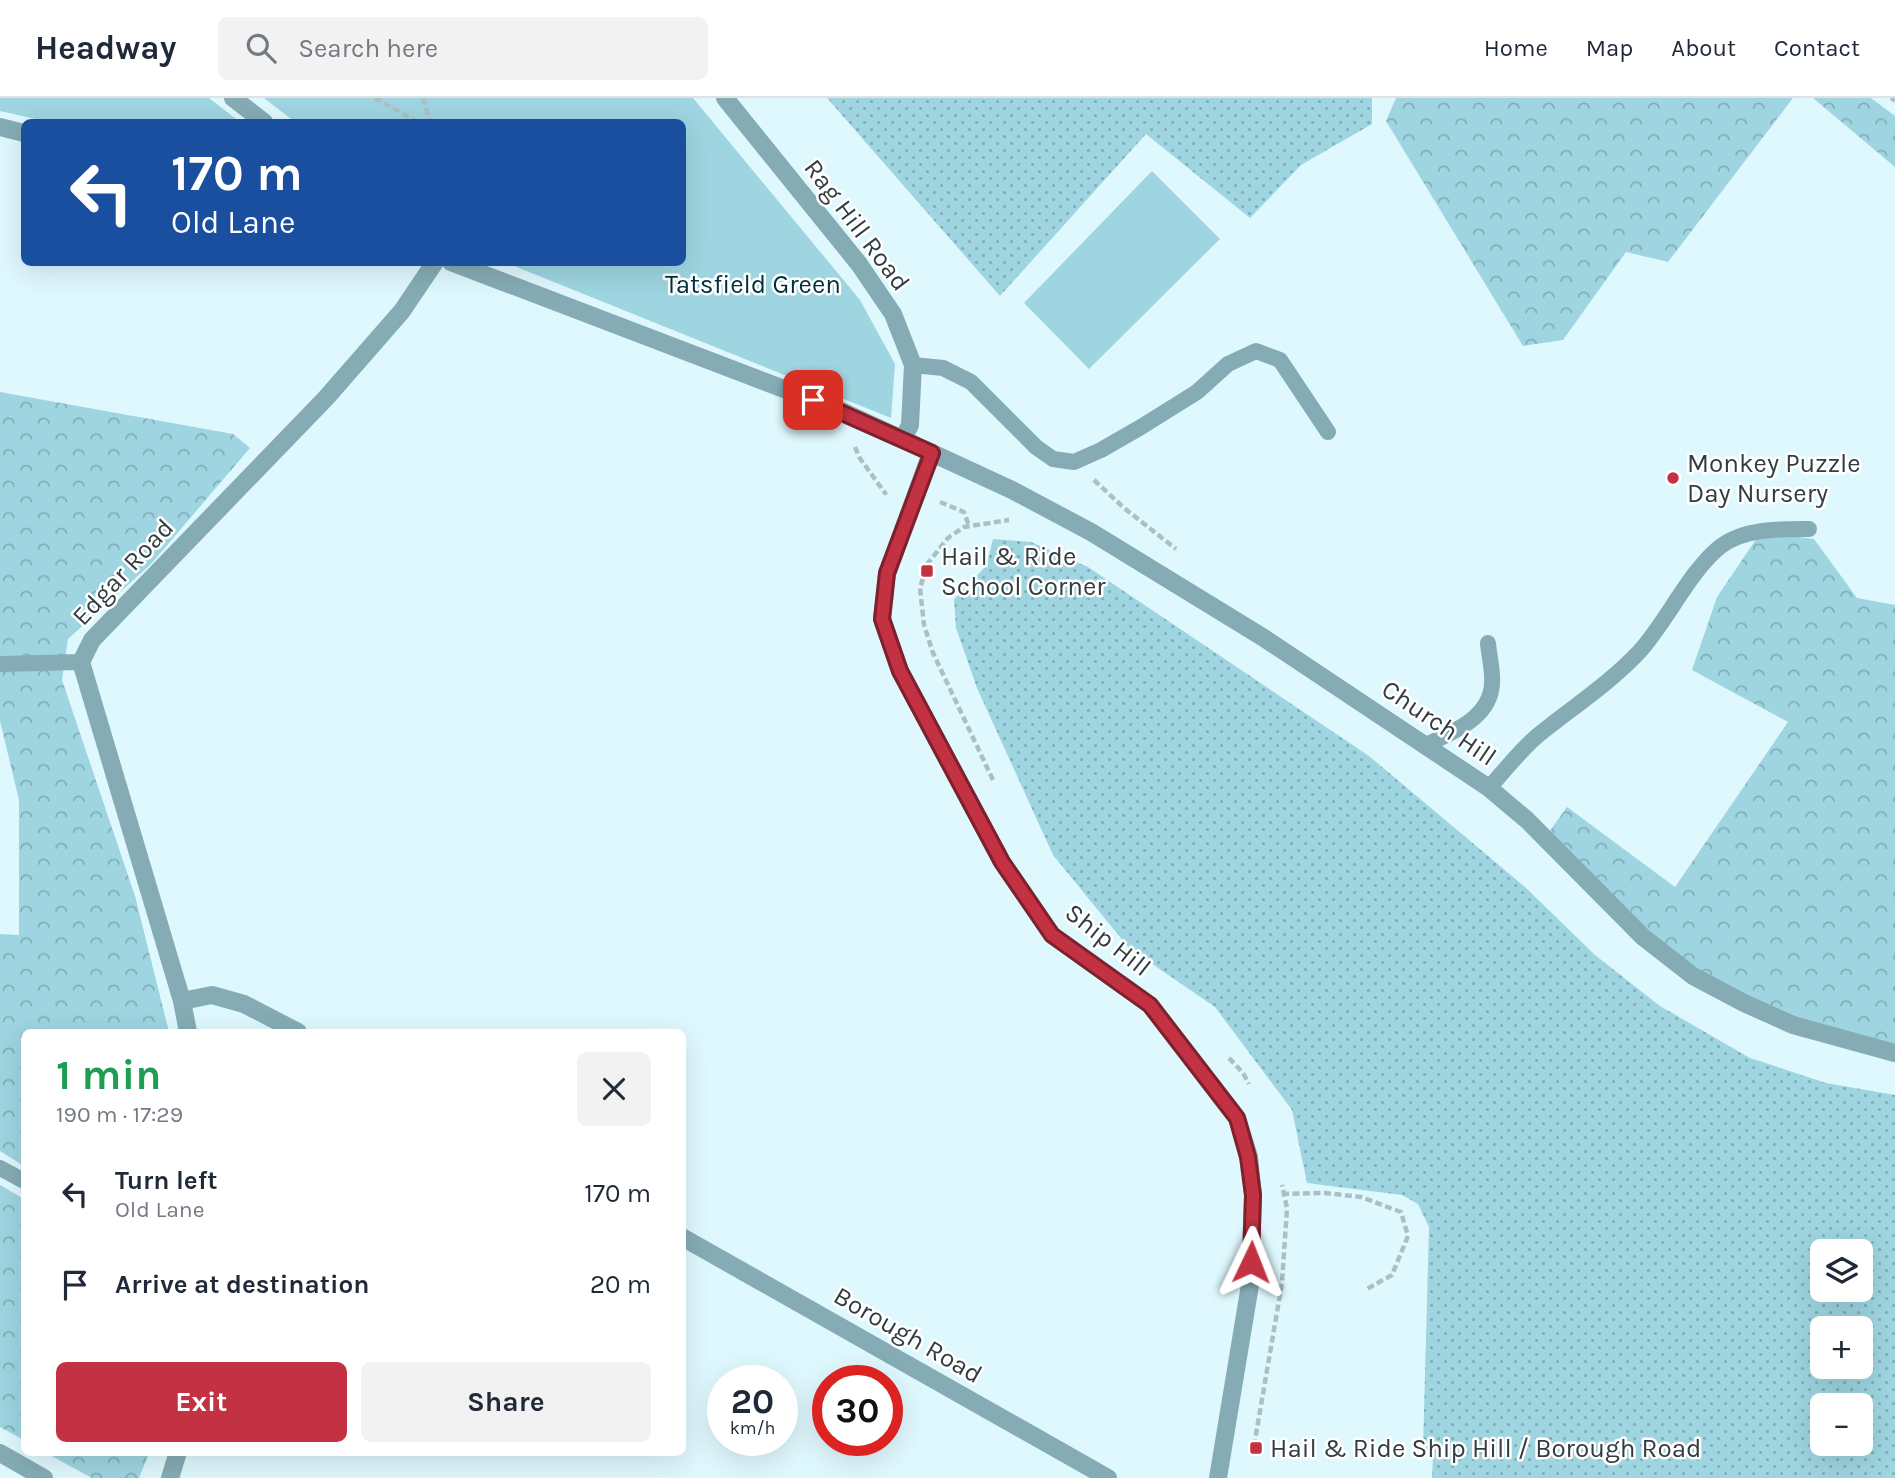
<!DOCTYPE html>
<html lang="en">
<head>
<meta charset="utf-8">
<style>
	:root { --surface:#fff; --page:#f2f2f3; --text:#1f2937; --muted:#747a83; --line:#e0e1e3; --accent:#c33242 }
	body { margin:0; font-family:Karla,sans-serif; background:var(--page); color:var(--text); height:100vh; display:flex; flex-direction:column; font-size:26px; white-space:nowrap }
	* { box-sizing:border-box; margin:0 }
	p { font-size:23px; color:var(--muted) }
	.icon { flex:none; width:38px; height:38px; fill:none; stroke:currentColor; stroke-width:2; stroke-linecap:round; stroke-linejoin:round }
	.map { position:relative; flex:1; overflow:hidden }
	.panel { position:absolute; left:21px; top:931px; width:665px; height:427px; display:flex; flex-direction:column; background:var(--surface); border-radius:10px; box-shadow:0 7px 28px #0002 }
	.panel>* { flex:none }
	.banner { position:absolute; left:21px; top:21px; width:665px; height:147px; border-radius:10px; box-shadow:0 7px 28px #0002; background:#1a4fa0; color:#fff; overflow:hidden }
	.buttons { position:absolute; left:1810px; top:1141px; display:grid; gap:14px }
	.buttons a { display:grid; place-items:center; width:63px; height:63px; border-radius:10px; background:var(--surface); box-shadow:0 7px 28px #0002; font-size:35px }
	.speed { position:absolute; left:707px; top:1267px; display:flex; gap:14px; font-size:35px; font-weight:700; text-align:center }
	.speed>* { display:grid; place-content:center; width:91px; height:91px; border-radius:50%; background:var(--surface); box-shadow:0 7px 28px #0002; line-height:1 }
	.speed small { font-size:18px; font-weight:400 }
	.speed .limit { border:10px solid #d22; background:#fff; color:#111 }
	.pin { position:absolute; display:grid; place-items:center; width:60px; height:60px; color:#fff; margin:-30px; border-radius:14px; box-shadow:0 4px 10px #0006 }
	.me { position:absolute; width:77px; margin:-38px; rotate:2deg; stroke-linejoin:round; filter:drop-shadow(0 0 5px #0008) }
	.turn { display:flex; align-items:center; gap:24px; height:147px; padding:0 35px; font-size:32px }
	.turn .icon { width:91px; height:91px; stroke-width:2.5 }
	.turn b { display:block; font-size:49px; line-height:60px }
	.round { display:grid; place-items:center; flex:none; width:74px; height:74px; border-radius:10px; background:var(--page) }
	.summary { display:flex; align-items:center; justify-content:space-between; height:119px; padding:0 35px }
	h1 { font-size:42px; font-weight:700; line-height:52px; color:#1e9e55 }
	.primary-button { display:flex; gap:14px; margin-top:auto; padding:14px 35px }
	.primary-button a { flex:1; height:80px; border-radius:10px; background:var(--accent); color:#fff; font-size:28px; font-weight:700; line-height:80px; text-align:center }
	.primary-button a+a { background:var(--page); color:var(--text) }
	ul { padding:0; list-style:none }
	li { display:flex; align-items:center; gap:21px; height:91px; padding:0 35px }
	li div { flex:1 }
	li b { display:block; font-size:26px }
	li em { font-style:normal }
	header { display:flex; align-items:center; gap:42px; box-sizing:border-box; height:98px; padding:0 35px; background:var(--surface); border-bottom:2px solid var(--line) }
	header strong { font-size:33px }
	nav { display:flex; gap:38px; margin-inline-start:auto; font-size:24px }
	.search { width:490px; height:63px; background:var(--page); display:flex; align-items:center; gap:18px; box-sizing:border-box; padding:0 24px; border-radius:10px; color:var(--muted); font-size:26px }
	.map>svg:first-child { display:block }
	.grass { fill:url(#grass-dots); fill-rule:evenodd }
	.forest { fill:url(#forest-crowns) }
	.park { fill:#9ed5e1 }
	.lines { fill:none; stroke-linecap:round; stroke-linejoin:round }
	.path { stroke:#abbfc4; stroke-width:4.5; stroke-dasharray:7 3.5; stroke-linecap:butt }
	.service { stroke:#85acb4; stroke-width:16 }
	.minor { stroke:#85acb4; stroke-width:18 }
	.route-casing { stroke:#7f202b; stroke-width:18 }
	.route { stroke:#c33242; stroke-width:12 }
	.poi-dot { fill:#c33242; stroke:#fff; stroke-width:2.5 }
	.labels { text-anchor:middle; dominant-baseline:central; stroke-width:5; stroke-linejoin:round; paint-order:stroke }
	.street-label { font-size:26px; fill:#333c3f; stroke:#fff }
	.park-label { font-size:26px; fill:#003039; stroke:#fff }
	.poi-label { font-size:26px; fill:#333c3f; stroke:#fff; text-anchor:start }
</style>
</head>
<body>
<header>
<strong>Headway</strong>
<div class="search"><svg class="icon" aria-label="search" viewBox="0 0 24 24"><circle cx="10" cy="10" r="6"/><path d="M15 15l6 6"/></svg>Search here</div>
<nav><a>Home</a><a>Map</a><a>About</a><a>Contact</a></nav>
</header>
<div class="map">
<svg width="1895" height="1380" viewBox="0 0 1895 1380">
	<defs>
		<pattern id="grass-dots" width="8" height="8" patternUnits="userSpaceOnUse" patternTransform="scale(1.75)"><rect width="8" height="8" fill="#9ed5e1"/><path d="M2 2h.1M6 6h.1" fill="none" stroke="#81aeb8" stroke-width="1.8" stroke-linecap="round"/></pattern>
		<pattern id="forest-crowns" width="20" height="18" patternUnits="userSpaceOnUse" patternTransform="scale(1.75)"><rect width="20" height="18" fill="#9ed5e1"/><path d="M2 6a3 3 0 1 1 6 0M12 15a3 3 0 1 1 6 0" fill="none" stroke="#81aeb8"/></pattern>
	</defs>
	<rect width="100%" height="100%" fill="#dff8fe"/>
	<path class="grass" d="M 827,0 L 1372,0 L 1372,26 L 1301,67 L 1250,120 L 1146,36 L 1000,198 Z
		M 993,441 L 1031,444 L 1088,469 L 1369,658 L 1525,789 L 1595,857 L 1660,908 L 1750,960 L 1826,985 L 1895,997 L 1895,1380 L 1432,1380 L 1433,1359 L 1423,1352 L 1429,1129 L 1418,1106 L 1402,1097 L 1307,1085 L 1292,1012 L 1215,909 L 1129,850 L 1053,757 L 977,590 L 956,530 L 954,501 L 986,468 ZM 1860,1153 L 1860,1192 L 1822,1192 L 1822,1153 ZM 1822,1230 L 1860,1230 L 1860,1269 L 1822,1269 ZM 1860,1307 L 1860,1346 L 1822,1346 L 1822,1307 Z"/>
	<path class="forest" d="M 1396,0 L 1793,0 L 1668,164 L 1626,154 L 1563,242 L 1523,248 L 1386,23 Z
		M 1813,0 L 1871,0 L 1895,18 L 1895,69 Z
		M 0,294 L 233,336 L 250,350 L 151,466 L 68,541 L 62,582 L 135,798 L 169,934 L 24,934 L 24,1068 L 0,1053 L 0,836 L 19,837 L 19,702 L 0,623 Z
		M 1761,434 L 1814,441 L 1857,500 L 1895,507 L 1895,948 L 1794,924 L 1725,891 L 1665,849 L 1549,734 L 1567,709 L 1675,789 L 1788,624 L 1692,572 L 1717,499 Z
		M 0,1087 L 24,1101 L 24,1342 L 0,1329 Z
		M 46,1355 L 149,1354 L 149,1355 L 139,1380 L 92,1380 Z"/>
	<path class="park" d="M 0,0 L 209,0 L 240,24 L 49,24 L 0,13 Z
		M 264,0 L 693,0 L 860,202 L 895,266 L 891,320 L 507,165 L 682,164 L 682,24 L 295,24 Z
		M 1152,73 L 1220,141 L 1089,271 L 1024,205 Z"/>
	<g class="lines">
		<path class="path" d="M 375,0 L 417,24
			M 423,0 L 430,24
			M 1891,0 L 1895,3
			M 855,349 L 859,359 L 885,395 L 887,394
			M 1094,382 L 1124,410 L 1176,451
			M 940,404 L 964,414 L 969,428
			M 993,682 L 933,555 L 924,527 L 920,490 L 928,465 L 948,440 L 964,429 L 1009,422
			M 1229,960 L 1243,975 L 1249,986
			M 1282,1096 L 1325,1095 L 1361,1099 L 1401,1114 L 1408,1138 L 1392,1177 L 1367,1191
			M 1254,1348 L 1282,1185 L 1287,1110 L 1282,1087"/>
		<path class="service" d="M 913,267 L 943,270 L 971,284 L 1036,349 L 1053,361 L 1074,364 L 1101,352 L 1141,329 L 1197,294 L 1228,266 L 1256,253 L 1280,262 L 1328,334
			M 0,566 L 81,564
			M 1426,647 C 1452,634 1491,620 1492,585 C 1493,572 1489,558 1488,545
			M 1489,690 C 1504,673 1519,654 1536,639 C 1570,611 1609,586 1639,554 C 1666,525 1690,472 1721,448 C 1745,430 1780,431 1809,431
			M 0,1070 L 24,1083"/>
		<path class="minor" d="M 233,0 L 264,24
			M 725,0 L 859,166 L 893,216 L 913,267 L 910,327 L 903,341
			M 0,29 L 24,35
			M 451,164 L 839,312 L 1012,392 L 1091,434 L 1264,540 L 1489,690 L 1527,722 L 1643,839 L 1693,878 L 1744,905 L 1793,927 L 1895,955
			M 931,355 L 887,476 L 882,521 L 900,573 L 1002,764 L 1052,837 L 1150,907 L 1237,1020 L 1249,1059 L 1253,1097 L 1250,1187 L 1218,1380
			M 182,903 L 212,897 L 244,906 L 298,934
			M 188,934 L 182,903 L 81,564 L 92,542 L 326,300 L 402,213 L 435,164
			M 682,1139 L 1108,1380
			M 0,1355 L 44,1380
			M 170,1380 L 178,1354"/>
	</g>
	<g class="lines">
		<g class="route-casing">
			<path id="route" d="M 813,302 L 932,355 L 887,475 L 882,521 L 900,573 L 1002,764 L 1052,837 L 1150,907 L 1237,1020 L 1248,1059 L 1253,1097 L 1251,1164"/>
		</g>
		<use href="#route" class="route"/>
	</g>
	<g class="poi-dot">
		<circle cx="1673" cy="380" r="7"/>
		<rect x="920" y="466" width="14" height="14" rx="3.5"/>
		<rect x="1249" y="1343" width="14" height="14" rx="3.5"/>
	</g>
	<g class="labels">
		<g class="street-label">
			<text transform="translate(857 127) rotate(53)">Rag Hill Road</text>
			<text transform="translate(123 474) rotate(-47)">Edgar Road</text>
			<text transform="translate(1439 625) rotate(34)">Church Hill</text>
			<text transform="translate(1108 842) rotate(38)">Ship Hill</text>
			<text transform="translate(908 1237) rotate(30)">Borough Road</text>
		</g>
		<g class="park-label">
			<text x="753" y="186">Tatsfield Green</text>
		</g>
		<g class="poi-label">
			<text x="1687" y="365">Monkey Puzzle<tspan x="1687" dy="30">Day Nursery</tspan></text>
			<text x="941" y="458">Hail &amp; Ride<tspan x="941" dy="30">School Corner</tspan></text>
			<text x="1270" y="1350">Hail &amp; Ride Ship Hill / Borough Road</text>
		</g>
	</g>
</svg>
<div class="buttons">
<a><svg class="icon" aria-label="layers" viewBox="0 0 24 24"><path d="M12 4l9 5-9 5-9-5zM3 14l9 5 9-5"/></svg></a>
<a>+</a>
<a>−</a>
</div>
<div class="speed"><div>20<small>km/h</small></div><div class="limit">30</div></div>
<div class="pin" style="left:813px;top:302px;background:#d93025"><svg class="icon" aria-label="arrive" viewBox="0 0 24 24"><path d="M6 21V4h12l-3 4 3 4H6"/></svg></div>
<svg class="me" style="left:1251px;top:1164px" viewBox="-20 -20 40 40"><path d="M0-17L14 15 0 8-14 15z" fill="#c33242" stroke="#fff" stroke-width="4"/></svg>
<div class="banner">
<div class="turn"><svg class="icon" aria-label="left" viewBox="0 0 24 24"><path d="M17 20v-9H6M10 6l-5 5 5 5"/></svg><div><b>170 m</b>Old Lane</div></div>
</div>
<section class="panel">
<div class="summary"><div><h1>1 min</h1><p>190 m · 17:29</p></div><a class="round"><svg class="icon" aria-label="close" viewBox="0 0 24 24"><path d="M6 6l12 12M18 6L6 18"/></svg></a></div>
<ul>
<li><svg class="icon" aria-label="left" viewBox="0 0 24 24"><path d="M17 20v-9H6M10 6l-5 5 5 5"/></svg><div><b>Turn left</b><p>Old Lane</p></div><em>170 m</em></li>
<li><svg class="icon" aria-label="arrive" viewBox="0 0 24 24"><path d="M6 21V4h12l-3 4 3 4H6"/></svg><div><b>Arrive at destination</b></div><em>20 m</em></li>
</ul>
<div class="primary-button"><a>Exit</a><a>Share</a></div>
</section>
</div>
</body>
</html>
